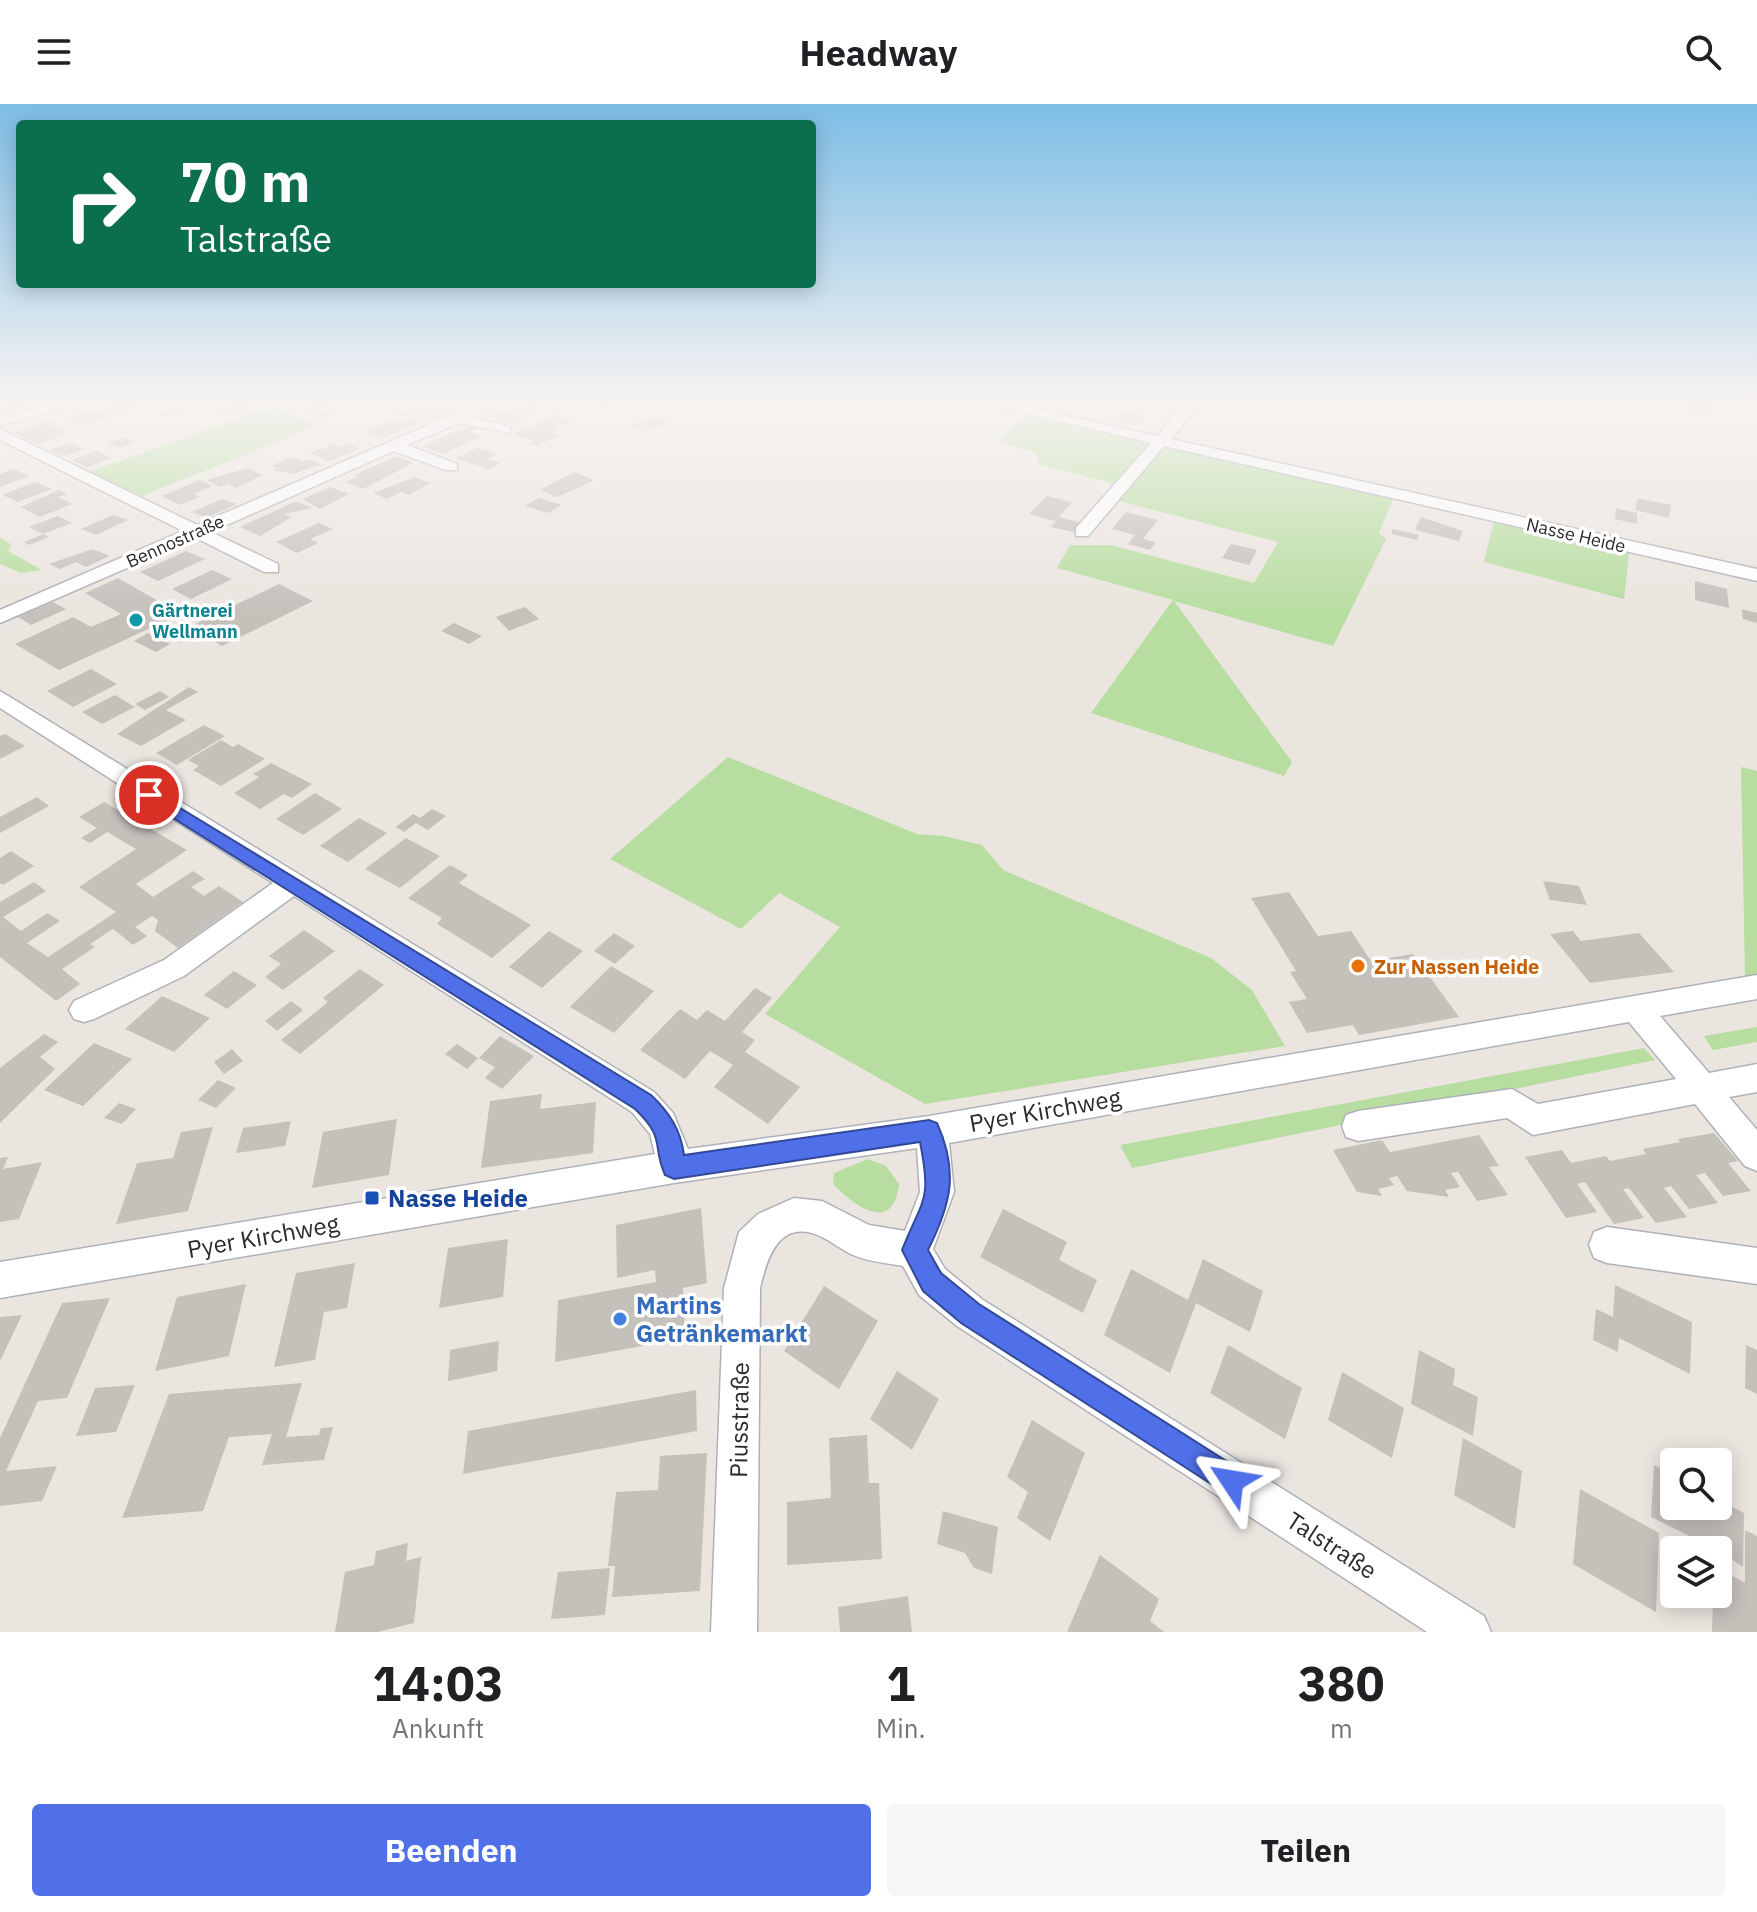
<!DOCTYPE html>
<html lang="de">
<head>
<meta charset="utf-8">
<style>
	:root { --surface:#fff; --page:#f6f6f6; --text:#202124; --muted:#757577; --accent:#4f70e9 }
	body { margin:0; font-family:"IBM Plex Sans",sans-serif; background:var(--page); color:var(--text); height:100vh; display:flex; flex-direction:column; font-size:30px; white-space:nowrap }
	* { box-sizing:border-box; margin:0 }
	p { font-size:26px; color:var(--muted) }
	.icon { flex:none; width:44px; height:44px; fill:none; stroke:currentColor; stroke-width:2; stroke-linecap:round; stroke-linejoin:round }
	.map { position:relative; height:1528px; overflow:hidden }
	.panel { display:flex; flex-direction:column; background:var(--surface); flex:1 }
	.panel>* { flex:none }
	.guide { position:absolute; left:16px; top:16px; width:800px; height:168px; border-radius:8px; box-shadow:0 4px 20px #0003; background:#0b6e4f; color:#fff; overflow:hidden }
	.controls { position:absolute; left:1660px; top:1344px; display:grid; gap:16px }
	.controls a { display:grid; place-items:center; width:72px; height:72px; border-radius:8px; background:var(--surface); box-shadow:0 4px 20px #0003; font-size:40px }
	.pin { position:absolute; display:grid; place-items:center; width:68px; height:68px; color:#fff; margin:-34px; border:4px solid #fff; border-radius:50%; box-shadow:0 2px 8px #0007 }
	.me { position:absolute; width:88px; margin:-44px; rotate:303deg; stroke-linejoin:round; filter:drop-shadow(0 0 6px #0008) }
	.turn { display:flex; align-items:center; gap:28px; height:168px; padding:0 32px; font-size:36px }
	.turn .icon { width:104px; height:104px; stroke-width:2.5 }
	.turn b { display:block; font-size:56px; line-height:68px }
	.eta { display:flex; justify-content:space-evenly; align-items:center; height:136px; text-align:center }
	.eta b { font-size:48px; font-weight:700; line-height:56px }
	.cta { display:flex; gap:16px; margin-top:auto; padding:16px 32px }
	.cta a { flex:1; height:92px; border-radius:8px; background:var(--accent); color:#fff; font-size:32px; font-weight:700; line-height:92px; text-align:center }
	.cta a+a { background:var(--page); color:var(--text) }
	header { display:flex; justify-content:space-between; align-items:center; height:104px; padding:0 32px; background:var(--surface); font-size:36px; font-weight:700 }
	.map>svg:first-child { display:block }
	.green { fill:#b7dda0 }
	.building { fill:#c4c0ba }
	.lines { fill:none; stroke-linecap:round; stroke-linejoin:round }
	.street-casing { stroke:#afb1ba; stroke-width:3 }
	.street { fill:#fff; fill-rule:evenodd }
	.route { fill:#4f70e9; stroke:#334997; stroke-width:2 }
	.culture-dot { fill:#0f9aa8; stroke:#fff; stroke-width:3 }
	.food-dot { fill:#e8710a; stroke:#fff; stroke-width:3 }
	.transit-dot { fill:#1a4fb4; stroke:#fff; stroke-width:3 }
	.shop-dot { fill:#3f7fe0; stroke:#fff; stroke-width:3 }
	.labels { text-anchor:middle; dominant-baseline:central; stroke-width:7; stroke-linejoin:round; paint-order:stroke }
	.far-street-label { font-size:18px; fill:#2b2b2b; stroke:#fff }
	.far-culture-label { font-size:18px; font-weight:bold; fill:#0d838f; stroke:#fff; text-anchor:start }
	.food-label { font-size:20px; font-weight:bold; fill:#c56008; stroke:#fff; text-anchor:start }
	.near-street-label { font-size:24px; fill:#2b2b2b; stroke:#fff }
	.near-transit-label { font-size:24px; font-weight:bold; fill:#164399; stroke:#fff; text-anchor:start }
	.near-shop-label { font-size:24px; font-weight:bold; fill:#366cbe; stroke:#fff; text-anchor:start }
</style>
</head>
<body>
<header><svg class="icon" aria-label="menu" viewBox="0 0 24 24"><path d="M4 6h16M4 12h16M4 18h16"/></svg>Headway<svg class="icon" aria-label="search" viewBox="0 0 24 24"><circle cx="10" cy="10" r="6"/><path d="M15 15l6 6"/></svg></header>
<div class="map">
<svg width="1757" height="1528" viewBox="0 0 1757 1528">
	<rect width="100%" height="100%" fill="#ebe5df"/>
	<path class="green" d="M 271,303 L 319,321 L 142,392 L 89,368 Z
		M 1032,308 L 1395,390 L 1379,429 L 1386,435 L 1333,542 L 1174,497 L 1292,658 L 1284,672 L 1091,609 L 1173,496 L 1057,464 L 1070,441 L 1111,441 L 1254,479 L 1278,438 L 1111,395 L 1122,382 L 1039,360 L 1036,349 L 997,337 Z
		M 1495,412 L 1630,443 L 1624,495 L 1484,458 Z
		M 0,433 L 12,441 L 8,447 L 42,466 L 21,469 L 0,460 Z
		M 728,653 L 917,730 L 944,732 L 982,741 L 1003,766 L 1211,854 L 1252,886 L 1285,942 L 925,1000 L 765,910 L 840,823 L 779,789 L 741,825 L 610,755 Z
		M 1741,663 L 1757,667 L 1757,870 L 1745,872 Z
		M 1757,923 L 1757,938 L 1713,946 L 1704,932 Z
		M 1644,944 L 1655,956 L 1132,1064 L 1120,1041 Z
		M 868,1055 L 886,1062 L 899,1080 C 893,1132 854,1101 833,1080 L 834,1069 Z"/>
	<path class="building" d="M 34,295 L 27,298 L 26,303 L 2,307 L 3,300 Z
		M 130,295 L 156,298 L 82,321 L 65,314 L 91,305 L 101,308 L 109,306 L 101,303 Z
		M 319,295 L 335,295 L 341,297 L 321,305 L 335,310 L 323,315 L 306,310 L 316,306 L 303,301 Z
		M 586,295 L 612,295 L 619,297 L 605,304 L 582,297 Z
		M 1683,295 L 1712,299 L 1710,310 L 1682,305 Z
		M 239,298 L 253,303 L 233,311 L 218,306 Z
		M 531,298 L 545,302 L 516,311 L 526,314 L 513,320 L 489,312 Z
		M 175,301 L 185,306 L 164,313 L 157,310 Z
		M 426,301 L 437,301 L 450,308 L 432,316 L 413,309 L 403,313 L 392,310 Z
		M 1124,308 L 1146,313 L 1137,322 L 1115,317 Z
		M 555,311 L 571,316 L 550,330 L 558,332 L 537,342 L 528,339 L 533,337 L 513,330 Z
		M 651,312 L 669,318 L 648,328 L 630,323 Z
		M 414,314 L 422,318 L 382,334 L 364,327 L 386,318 L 402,319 Z
		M 52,315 L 58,318 L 52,320 L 69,329 L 37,340 L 13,328 Z
		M 468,322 L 479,324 L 470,328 L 484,332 L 443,350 L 422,342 Z
		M 124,333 L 137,338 L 120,344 L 107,339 Z
		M 71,339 L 86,345 L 64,352 L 50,346 Z
		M 334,340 L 341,343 L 349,340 L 360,345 L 329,357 L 310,349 Z
		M 478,344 L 497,350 L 487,355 L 500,359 L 489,365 L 456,354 Z
		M 97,347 L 112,354 L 87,363 L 72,356 Z
		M 396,352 L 413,359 L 363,385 L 346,378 L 358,372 L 354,371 Z
		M 293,353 L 303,357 L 309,355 L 321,360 L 293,370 L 271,366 L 277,364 L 271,362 Z
		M 248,364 L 263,371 L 236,384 L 228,380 L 220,383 L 206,376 Z
		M 14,365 L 29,372 L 0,383 L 0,370 Z
		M 574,368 L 595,376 L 557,393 L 540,386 Z
		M 415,373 L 430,379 L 409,391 L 401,388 L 387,395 L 373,389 Z
		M 200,376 L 213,382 L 193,390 L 200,393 L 180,401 L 161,392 Z
		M 35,378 L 52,385 L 18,398 L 2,391 Z
		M 330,383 L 349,390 L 320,405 L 303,395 Z
		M 59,386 L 67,390 L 58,393 L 72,400 L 40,413 L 21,403 Z
		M 1047,392 L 1072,398 L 1059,413 L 1085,420 L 1077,429 L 1051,423 L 1059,413 L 1055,417 L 1029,410 Z
		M 539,394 L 562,401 L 548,409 L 525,402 Z
		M 1638,394 L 1671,401 L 1669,414 L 1635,406 Z
		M 222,395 L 237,400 L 207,414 L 192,408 Z
		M 296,397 L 313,404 L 284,410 L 292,413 L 260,432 L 240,423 Z
		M 1616,404 L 1637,409 L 1637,420 L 1615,415 Z
		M 1126,408 L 1158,416 L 1143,435 L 1156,438 L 1150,446 L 1128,440 L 1135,431 L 1112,425 Z
		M 113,411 L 128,416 L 96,431 L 81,425 Z
		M 58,412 L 72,419 L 43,430 L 49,433 L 29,441 L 24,438 L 43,430 L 29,423 Z
		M 1421,413 L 1463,427 L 1459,437 L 1415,426 Z
		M 319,419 L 333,425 L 310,435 L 318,439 L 297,449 L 276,438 Z
		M 1393,425 L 1419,431 L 1417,436 L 1391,430 Z
		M 1231,440 L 1257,446 L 1249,461 L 1222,454 Z
		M 93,445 L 110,452 L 86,463 L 76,458 L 60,465 L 49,460 Z
		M 186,447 L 205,455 L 158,477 L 140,468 Z
		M 212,466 L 232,475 L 191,495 L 172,485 Z
		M 118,474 L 181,510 L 59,566 L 15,540 L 73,513 L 91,523 L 121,510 L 85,489 Z
		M 1695,477 L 1727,485 L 1729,504 L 1695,496 Z
		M 279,480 L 313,497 L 222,542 L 189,523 Z
		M 53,498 L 66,505 L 31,521 L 18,513 Z
		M 525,503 L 539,515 L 509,527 L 496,513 Z
		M 1742,505 L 1757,509 L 1757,519 L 1743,515 Z
		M 454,519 L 482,532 L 469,540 L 441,527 Z
		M 148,529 L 170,540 L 156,548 L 134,537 Z
		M 91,565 L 117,580 L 73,603 L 47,587 Z
		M 189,583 L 198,588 L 166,606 L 186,616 L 141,642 L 117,630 Z
		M 160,587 L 169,593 L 145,606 L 135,600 Z
		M 115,591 L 135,603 L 102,620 L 82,608 Z
		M 204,621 L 225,632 L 177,661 L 156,649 Z
		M 5,630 L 25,642 L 0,655 L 0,632 Z
		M 221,636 L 233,643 L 238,640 L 265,655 L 221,682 L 193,666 L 199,662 L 188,656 Z
		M 271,659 L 312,680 L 292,694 L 284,690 L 260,705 L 234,689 L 259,673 L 253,670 Z
		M 315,689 L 342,705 L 303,731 L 276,715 Z
		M 37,693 L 49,702 L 0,729 L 0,713 Z
		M 104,698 L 187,746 L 136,780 L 153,793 L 193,767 L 205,775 L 191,783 L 204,792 L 219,782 L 243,798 L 178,844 L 155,827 L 158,816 L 152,812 L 135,823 L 147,832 L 133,841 L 113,825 L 90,840 L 95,843 L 62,865 L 80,880 L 56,897 L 0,853 L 0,798 L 34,778 L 46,787 L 3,813 L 21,827 L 47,809 L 60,817 L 27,839 L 48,853 L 116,808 L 79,783 L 136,745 L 107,728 L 90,739 L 81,734 L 97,724 L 79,713 Z
		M 432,705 L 446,712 L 428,726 L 416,719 L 404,728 L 396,723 L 413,710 L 420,714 Z
		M 359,714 L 387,729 L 348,758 L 320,742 Z
		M 406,734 L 440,752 L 400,784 L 365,765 Z
		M 11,747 L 34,762 L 3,781 L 0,779 L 0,754 Z
		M 450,761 L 468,771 L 459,779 L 531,821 L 492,854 L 437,820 L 442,814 L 408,794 Z
		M 1543,777 L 1579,782 L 1587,801 L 1550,796 Z
		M 1289,788 L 1318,832 L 1351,827 L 1371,857 L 1413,850 L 1459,913 L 1359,931 L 1353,921 L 1307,929 L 1289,898 L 1307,895 L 1290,868 L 1296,867 L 1251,794 Z
		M 304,826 L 335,847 L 283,886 L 265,873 L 281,860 L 269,852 Z
		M 549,827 L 583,847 L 542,884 L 509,863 Z
		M 1573,827 L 1581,837 L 1639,829 L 1674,868 L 1590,879 L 1550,830 Z
		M 614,829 L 635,842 L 615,860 L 594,847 Z
		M 611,862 L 654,887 L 614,929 L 570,903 Z
		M 360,865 L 384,881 L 300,950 L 281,936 L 328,898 L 323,894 Z
		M 234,867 L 257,881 L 227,905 L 204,891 Z
		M 755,884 L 772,894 L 742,928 L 755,936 L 745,948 L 800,983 L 768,1020 L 714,983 L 733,961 L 710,947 L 685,975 L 640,946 L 680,905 L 697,916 L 707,906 L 725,917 Z
		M 162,892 L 210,914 L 174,948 L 125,925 Z
		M 291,897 L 303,906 L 277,927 L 265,917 Z
		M 44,930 L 58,938 L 40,953 L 55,965 L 0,1019 L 0,964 Z
		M 500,932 L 534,952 L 502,985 L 485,974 L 495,963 L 479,954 Z
		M 94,939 L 132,955 L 83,1002 L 44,986 Z
		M 457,940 L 478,954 L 467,965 L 445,950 Z
		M 232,945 L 243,957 L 224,970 L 214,958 Z
		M 218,976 L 236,984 L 216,1004 L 198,996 Z
		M 542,990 L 540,1005 L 596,998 L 593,1049 L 481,1064 L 490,997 Z
		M 119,999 L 136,1005 L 122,1020 L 104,1014 Z
		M 397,1015 L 389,1071 L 312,1084 L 323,1028 Z
		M 291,1017 L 285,1042 L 236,1049 L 243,1024 Z
		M 213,1023 L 188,1107 L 116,1120 L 137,1059 L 173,1054 L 181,1028 Z
		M 1714,1029 L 1738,1057 L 1728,1059 L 1751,1087 L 1723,1092 L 1705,1069 L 1696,1071 L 1718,1099 L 1689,1105 L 1671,1082 L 1664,1084 L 1687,1113 L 1656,1119 L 1629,1084 L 1623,1085 L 1644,1114 L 1614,1120 L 1585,1078 L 1577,1080 L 1597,1108 L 1566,1114 L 1525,1053 L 1562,1046 L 1571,1059 L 1606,1052 L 1610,1057 L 1646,1050 L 1643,1045 L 1680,1038 L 1678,1035 Z
		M 1479,1031 L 1499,1062 L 1489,1063 L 1508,1091 L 1477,1097 L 1458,1068 L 1451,1069 L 1460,1083 L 1445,1086 L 1449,1093 L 1407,1087 L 1397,1072 L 1389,1074 L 1394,1081 L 1378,1085 L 1382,1092 L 1357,1088 L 1333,1046 L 1382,1036 L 1390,1048 Z
		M 8,1053 L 3,1065 L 42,1058 L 19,1115 L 0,1118 L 0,1054 Z
		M 701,1104 L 707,1179 L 683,1184 L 685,1234 L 555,1258 L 558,1196 L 656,1178 L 655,1166 L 617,1174 L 616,1121 Z
		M 1003,1105 L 1067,1138 L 1059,1156 L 1097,1176 L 1083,1209 L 980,1153 Z
		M 508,1135 L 503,1193 L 439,1204 L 448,1144 Z
		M 1203,1155 L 1263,1187 L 1250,1228 L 1196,1199 L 1170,1269 L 1104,1231 L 1131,1165 L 1188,1196 Z
		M 355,1159 L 347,1204 L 324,1208 L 315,1256 L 274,1263 L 296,1169 Z
		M 246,1180 L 229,1252 L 155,1267 L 177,1193 Z
		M 1615,1181 L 1692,1218 L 1690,1270 L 1619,1234 L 1618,1248 L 1593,1236 L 1596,1205 L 1613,1213 Z
		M 824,1182 L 878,1217 L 839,1285 L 784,1247 Z
		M 110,1194 L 67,1294 L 38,1297 L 6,1367 L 57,1362 L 42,1397 L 0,1402 L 0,1334 L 62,1199 Z
		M 22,1211 L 0,1257 L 0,1213 Z
		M 499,1237 L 497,1267 L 448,1277 L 450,1246 Z
		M 1228,1241 L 1302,1284 L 1285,1335 L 1210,1289 Z
		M 1746,1241 L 1757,1246 L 1757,1290 L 1745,1284 Z
		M 1419,1246 L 1455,1265 L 1453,1281 L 1478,1293 L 1473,1332 L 1411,1300 Z
		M 897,1267 L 939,1295 L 912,1346 L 870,1315 Z
		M 1342,1268 L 1404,1304 L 1392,1354 L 1328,1316 Z
		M 302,1279 L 286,1333 L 319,1331 L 321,1324 L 333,1323 L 324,1356 L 262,1361 L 272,1330 L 229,1333 L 203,1407 L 122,1414 L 169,1290 Z
		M 135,1281 L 116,1328 L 76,1332 L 95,1284 Z
		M 696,1286 L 697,1327 L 463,1370 L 468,1327 Z
		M 1032,1316 L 1085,1349 L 1050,1437 L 1017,1414 L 1028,1388 L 1007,1373 Z
		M 867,1331 L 869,1379 L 879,1379 L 882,1455 L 787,1461 L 787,1398 L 831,1394 L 829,1334 Z
		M 1463,1334 L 1522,1367 L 1515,1425 L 1454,1391 Z
		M 707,1349 L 700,1487 L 612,1493 L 615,1462 L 608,1462 L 616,1388 L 658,1386 L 660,1352 Z
		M 1654,1361 L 1674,1371 L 1674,1402 L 1718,1402 L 1718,1395 L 1744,1409 L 1743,1463 L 1718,1446 L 1651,1413 Z
		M 1580,1385 L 1659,1429 L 1656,1508 L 1573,1460 Z
		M 943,1407 L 998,1423 L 992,1470 L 974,1464 L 965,1449 L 937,1440 Z
		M 1745,1426 L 1757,1432 L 1757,1528 L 1712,1528 L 1713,1490 L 1718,1490 L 1718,1464 L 1745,1479 Z
		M 408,1439 L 406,1457 L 421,1453 L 414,1519 L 378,1528 L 335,1528 L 345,1468 L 374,1461 L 376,1447 Z
		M 1100,1451 L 1159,1495 L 1150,1517 L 1164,1528 L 1067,1528 Z
		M 610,1464 L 605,1511 L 551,1515 L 558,1468 Z
		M 908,1492 L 912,1528 L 840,1528 L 838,1503 Z"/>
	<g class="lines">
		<g class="street-casing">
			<path id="street" d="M 76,295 L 101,295 L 0,321 L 0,313 Z
				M 245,295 L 271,298 L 301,295 L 271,307 Z
				M 489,295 L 508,295 L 472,313 L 510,323 L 510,329 L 459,319 L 407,341 L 457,360 L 457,366 L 445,366 L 394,347 L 211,428 L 278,460 L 278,468 L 264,468 L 196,434 L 0,519 L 0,506 L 183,427 L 0,336 L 0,325 L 197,421 Z
				M 967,295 L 993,295 L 1157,332 L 1189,295 L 1204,295 L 1171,335 L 1757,465 L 1757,477 L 1164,342 L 1088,432 L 1076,432 L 1076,424 L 1151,339 Z
				M 0,587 L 654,988 L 673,1009 L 688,1045 L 929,1012 L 1757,871 L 1757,895 L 1660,912 L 1709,969 L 1757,960 L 1757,988 L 1729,993 L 1757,1026 L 1757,1067 L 1745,1062 L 1695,1000 L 1533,1031 L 1507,1014 L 1358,1037 L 1346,1033 L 1342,1022 L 1346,1011 L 1358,1007 L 1512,985 L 1538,1000 L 1676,975 L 1629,918 L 949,1039 L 954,1088 L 933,1145 L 945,1165 L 983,1196 L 1484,1512 L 1491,1528 L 1427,1528 L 957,1222 L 919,1191 L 903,1162 C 887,1159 869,1158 853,1151 C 842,1146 832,1138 820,1132 C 779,1114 767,1154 760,1184 L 757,1528 L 711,1528 L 724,1184 L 739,1128 L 758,1110 L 794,1094 L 822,1097 L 869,1121 L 905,1127 L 920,1088 L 917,1044 L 674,1079 L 0,1194 L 0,1158 L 655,1050 L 650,1030 L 632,1008 L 294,792 L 184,872 L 94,915 L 84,918 L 74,915 L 69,906 L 74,897 L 164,856 L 273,779 L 0,604 Z
				M 1607,1123 L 1757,1144 L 1757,1180 L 1607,1159 L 1594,1154 L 1589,1141 L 1594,1128 Z"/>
		</g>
		<use href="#street" class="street"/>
	</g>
	<linearGradient id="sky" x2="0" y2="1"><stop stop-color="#7dbde6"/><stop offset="0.58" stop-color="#f6f3f1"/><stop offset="1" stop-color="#f6f3f1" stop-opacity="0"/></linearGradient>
	<rect width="1757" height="509" fill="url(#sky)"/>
	<path class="route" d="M 149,685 L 651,991 C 669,1008 681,1026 684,1051 L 929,1016 L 937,1019 C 959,1068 951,1100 928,1146 L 941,1169 L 979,1200 L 1242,1367 L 1247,1377 L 1242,1387 L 1232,1392 L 1222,1387 L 961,1219 L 923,1187 L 902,1146 C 923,1093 932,1098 920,1038 L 674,1075 L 665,1071 C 651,1039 667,1036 635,1005 L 143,695 L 143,687 Z"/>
	<circle class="culture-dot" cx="136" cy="516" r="8"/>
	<circle class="food-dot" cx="1358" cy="862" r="8"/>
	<rect class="transit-dot" x="364" y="1086" width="16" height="16" rx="4"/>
	<circle class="shop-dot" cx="620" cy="1215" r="8"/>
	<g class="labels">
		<g class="far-street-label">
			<text transform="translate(1576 431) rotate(13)">Nasse Heide</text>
			<text transform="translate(175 437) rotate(-24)">Bennostraße</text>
		</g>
		<g class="far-culture-label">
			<text x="152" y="506">Gärtnerei<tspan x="152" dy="21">Wellmann</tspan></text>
		</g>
		<g class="food-label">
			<text x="1374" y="862">Zur Nassen Heide</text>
		</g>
		<g class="near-street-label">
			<text transform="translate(1045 1006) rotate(-10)">Pyer Kirchweg</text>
			<text transform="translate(263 1132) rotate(-10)">Pyer Kirchweg</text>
			<text transform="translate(739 1316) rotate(-89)">Piusstraße</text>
			<text transform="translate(1332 1441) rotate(33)">Talstraße</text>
		</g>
		<g class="near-transit-label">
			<text x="388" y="1094">Nasse Heide</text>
		</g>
		<g class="near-shop-label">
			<text x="636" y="1201">Martins<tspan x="636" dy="28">Getränkemarkt</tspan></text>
		</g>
	</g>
</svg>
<div class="controls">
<a><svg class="icon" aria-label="search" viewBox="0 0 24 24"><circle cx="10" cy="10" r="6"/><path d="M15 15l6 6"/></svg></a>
<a><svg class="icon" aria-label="layers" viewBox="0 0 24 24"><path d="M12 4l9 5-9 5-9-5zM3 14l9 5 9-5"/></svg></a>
</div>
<div class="pin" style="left:149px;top:691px;background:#d93025"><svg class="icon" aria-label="arrive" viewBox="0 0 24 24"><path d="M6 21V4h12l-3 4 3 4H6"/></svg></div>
<svg class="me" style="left:1232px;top:1377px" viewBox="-20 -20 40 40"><path d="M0-17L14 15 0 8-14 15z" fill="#4f70e9" stroke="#fff" stroke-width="4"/></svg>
<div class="guide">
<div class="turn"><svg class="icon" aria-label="right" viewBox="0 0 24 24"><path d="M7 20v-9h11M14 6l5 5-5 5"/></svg><div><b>70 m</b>Talstraße</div></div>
</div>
</div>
<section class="panel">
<div class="eta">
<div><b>14:03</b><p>Ankunft</p></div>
<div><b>1</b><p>Min.</p></div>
<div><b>380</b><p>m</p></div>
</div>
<div class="cta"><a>Beenden</a><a>Teilen</a></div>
</section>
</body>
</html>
